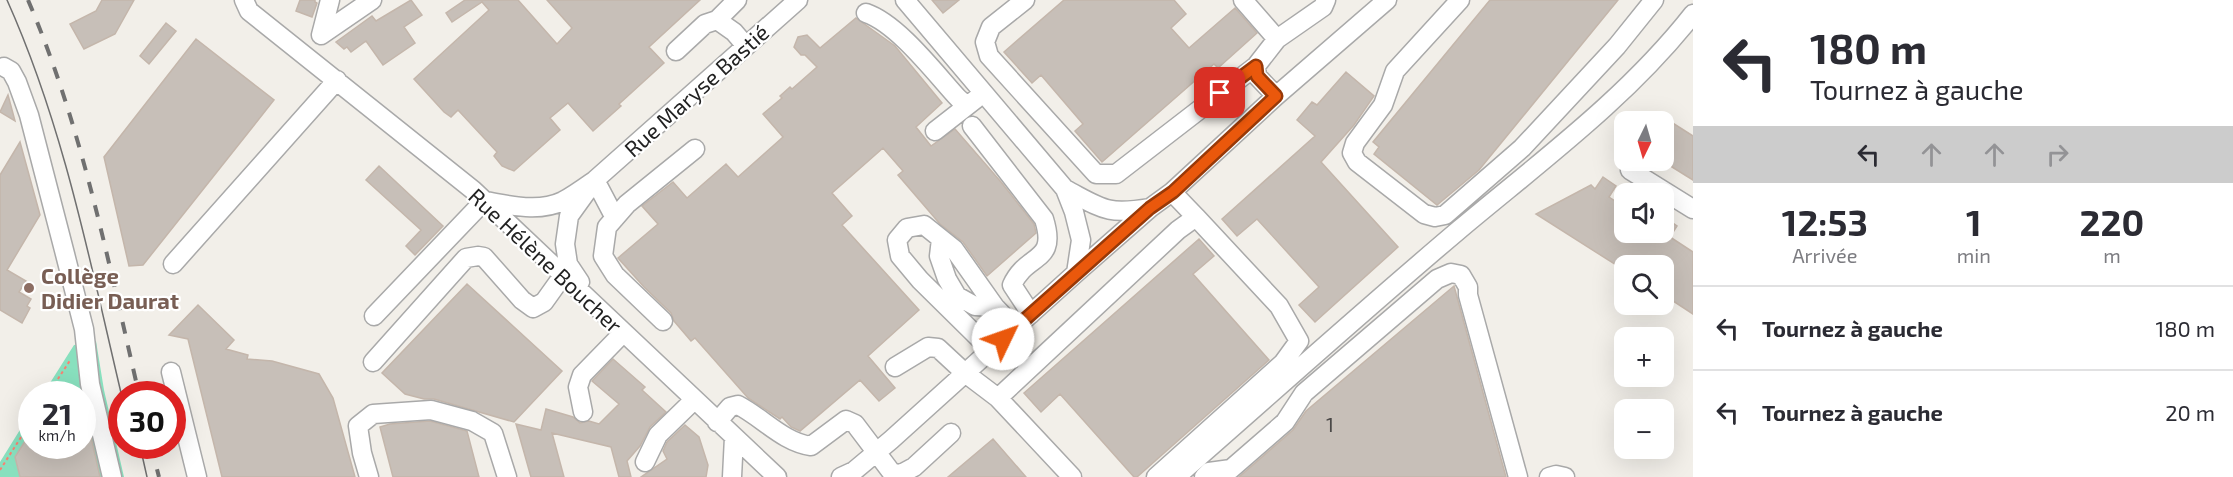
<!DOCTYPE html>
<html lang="fr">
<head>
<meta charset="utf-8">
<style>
	:root { --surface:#fff; --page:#f7f7f7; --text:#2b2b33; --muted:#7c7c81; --line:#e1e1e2 }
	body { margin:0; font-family:"Exo 2",sans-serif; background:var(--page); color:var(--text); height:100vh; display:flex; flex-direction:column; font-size:22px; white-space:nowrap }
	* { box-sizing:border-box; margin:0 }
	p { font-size:20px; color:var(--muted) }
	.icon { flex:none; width:33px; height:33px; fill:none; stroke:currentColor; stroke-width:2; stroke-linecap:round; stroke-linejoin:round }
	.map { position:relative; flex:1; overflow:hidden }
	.side { display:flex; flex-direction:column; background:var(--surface); width:540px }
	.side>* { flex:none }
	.guide { background:#fff; color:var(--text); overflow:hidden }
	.needle { width:39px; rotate:185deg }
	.tools { position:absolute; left:1614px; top:111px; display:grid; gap:12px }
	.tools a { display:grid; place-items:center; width:60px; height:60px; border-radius:12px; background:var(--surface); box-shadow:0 6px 24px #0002; font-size:30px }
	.speed { position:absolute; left:18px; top:381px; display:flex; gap:12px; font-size:30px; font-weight:700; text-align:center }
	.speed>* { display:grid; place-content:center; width:78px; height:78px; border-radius:50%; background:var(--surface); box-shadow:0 6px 24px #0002; line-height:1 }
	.speed small { font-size:15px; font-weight:400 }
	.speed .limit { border:9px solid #d22; background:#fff; color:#111 }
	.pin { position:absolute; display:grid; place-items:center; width:51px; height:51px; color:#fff; margin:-26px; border-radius:12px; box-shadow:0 3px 9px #0006 }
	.me { position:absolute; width:66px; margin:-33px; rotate:48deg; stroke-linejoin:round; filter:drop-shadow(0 0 4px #0008) }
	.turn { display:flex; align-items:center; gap:21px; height:126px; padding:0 18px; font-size:27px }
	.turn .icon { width:78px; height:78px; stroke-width:2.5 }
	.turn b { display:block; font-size:42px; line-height:51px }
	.lanes { display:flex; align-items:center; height:57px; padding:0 18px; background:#0003; justify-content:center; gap:30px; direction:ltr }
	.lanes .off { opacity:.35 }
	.eta { display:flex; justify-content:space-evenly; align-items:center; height:102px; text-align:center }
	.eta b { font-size:36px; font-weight:700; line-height:42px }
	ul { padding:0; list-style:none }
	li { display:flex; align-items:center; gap:18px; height:84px; padding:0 18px; border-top:2px solid var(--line) }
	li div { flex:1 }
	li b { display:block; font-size:22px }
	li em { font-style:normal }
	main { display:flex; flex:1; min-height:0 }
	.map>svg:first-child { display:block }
	.pitch { fill:#88e0be }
	.building { fill:#c7bfb8; stroke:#c4b6ab; stroke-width:1.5 }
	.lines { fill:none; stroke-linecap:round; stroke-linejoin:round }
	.minor-casing { stroke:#a9a9a9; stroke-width:21 }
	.path { stroke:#fa8072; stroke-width:2; stroke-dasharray:3 3; stroke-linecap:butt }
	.minor { stroke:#fff; stroke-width:18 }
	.tram { stroke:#707070; stroke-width:1.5 }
	.rail { stroke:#707070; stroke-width:4; stroke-dasharray:12 12; stroke-linecap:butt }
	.route-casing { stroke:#983908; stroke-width:15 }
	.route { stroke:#ea580c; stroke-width:10 }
	.education-dot { fill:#8d6e63; stroke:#fff; stroke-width:2 }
	.labels { text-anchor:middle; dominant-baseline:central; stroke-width:4.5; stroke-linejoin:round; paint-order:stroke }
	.number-label { font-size:20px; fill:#4b4948 }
	.street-label { font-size:22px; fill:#222; stroke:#fff }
	.education-label { font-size:22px; font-weight:bold; fill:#785e54; stroke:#fff; text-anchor:start }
</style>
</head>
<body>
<main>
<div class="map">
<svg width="1693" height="477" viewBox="0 0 1693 477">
	<rect width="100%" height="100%" fill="#f2efe9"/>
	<path class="pitch" d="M 96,341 L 104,390 L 124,477 L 0,477 L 0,462 L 31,412 L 32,446 L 82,446 L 82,394 L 43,394 L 74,345 Z"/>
	<path class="building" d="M 102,0 L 134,0 L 115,34 L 84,49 L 70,24 L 96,11 Z
		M 300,0 L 315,0 L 315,2 L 317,3 L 312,17 L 296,11 Z
		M 411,0 L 422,15 L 404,27 L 415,43 L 383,65 L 366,41 L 351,52 L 347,47 L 344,49 L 336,42 L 372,16 L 376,21 Z
		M 465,0 L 518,0 L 557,44 L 572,28 L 547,0 L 700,0 L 649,47 L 664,63 L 619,104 L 621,106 L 593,131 L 568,103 L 550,118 L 560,130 L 514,171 L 502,166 L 494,156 L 497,152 L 458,110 L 451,117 L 444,112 L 414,79 L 489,10 L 482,2 L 452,22 L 446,13 Z
		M 932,0 L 959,0 L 943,13 Z
		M 1064,0 L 1174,0 L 1186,14 L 1171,28 L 1189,48 L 1235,8 L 1257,33 L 1218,68 L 1214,64 L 1102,162 L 1075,131 L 1083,124 L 1041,75 L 1032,83 L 1004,52 Z
		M 1490,0 L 1618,0 L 1479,170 L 1437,205 L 1374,154 L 1379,147 L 1373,142 Z
		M 856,18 L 895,46 L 942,103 L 916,127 L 931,146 L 955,129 L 1001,182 L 1034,224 L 1036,233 L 987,276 L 963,242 L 940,224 L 898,175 L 903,171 L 883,148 L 832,193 L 852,216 L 842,225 L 919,310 L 868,356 L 895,388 L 879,401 L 860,380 L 800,431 L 791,427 L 782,417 L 780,419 L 748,398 L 695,338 L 691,341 L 674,321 L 671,313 L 644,287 L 618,258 L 658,224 L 642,206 L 673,182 L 687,198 L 726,164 L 738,177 L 783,137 L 763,114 L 782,98 L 780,96 L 790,87 L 792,89 L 817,67 L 805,55 L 801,55 L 794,47 L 798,37 L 807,35 L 820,48 Z
		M 166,23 L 176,31 L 149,64 L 140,56 Z
		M 196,39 L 274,100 L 143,265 L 129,266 L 104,157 Z
		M 1346,72 L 1374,96 L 1354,125 L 1321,162 L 1398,247 L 1315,322 L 1299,305 L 1319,287 L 1257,219 L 1237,236 L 1222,219 L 1315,136 L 1297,120 L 1312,102 L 1317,105 Z
		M 8,95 L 15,121 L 0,112 Z
		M 1671,122 L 1693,136 L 1693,180 L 1664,162 L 1664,130 Z
		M 20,142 L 40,215 L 7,270 L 26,281 L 19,292 L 31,299 L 27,306 L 30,308 L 22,323 L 0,310 L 0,175 Z
		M 379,166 L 443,226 L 415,255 L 406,246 L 421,230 L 366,180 Z
		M 1603,177 L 1616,186 L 1609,197 L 1624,207 L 1624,232 L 1664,232 L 1664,217 L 1677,226 L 1670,237 L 1693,252 L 1693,314 L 1664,295 L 1664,266 L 1624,266 L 1624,270 L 1536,214 L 1591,185 L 1595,189 Z
		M 1199,239 L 1214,256 L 1193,274 L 1269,360 L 1137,477 L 1134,477 L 1060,394 L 1041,412 L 1024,393 Z
		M 467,284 L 562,371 L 514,422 L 434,399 L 424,399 L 405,394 L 382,373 Z
		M 1454,286 L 1506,477 L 1239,477 L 1293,430 L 1306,411 Z
		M 198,305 L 234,340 L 226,349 L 248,355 L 247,359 L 272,361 L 319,374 L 333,398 L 355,477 L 222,477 L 188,339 L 169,335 Z
		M 613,359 L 645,387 L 642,390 L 666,412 L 650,427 L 640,446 L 627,461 L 631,477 L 619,477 L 611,447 L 552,433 L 564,477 L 531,477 L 516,424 L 541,430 L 546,409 L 573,417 L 580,423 L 589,421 L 599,424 L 619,404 L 592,381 Z
		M 87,419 L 100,477 L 20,477 L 15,457 L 32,430 L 32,446 L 82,446 L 82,420 Z
		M 430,421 L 467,431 L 479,477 L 393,477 L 380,427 L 390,424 Z
		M 685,425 L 699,437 L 708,465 L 706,477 L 641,477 L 667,459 L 663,451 L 667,442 Z
		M 993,439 L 1026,477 L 948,477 Z"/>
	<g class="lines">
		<g class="minor-casing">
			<path id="minor" d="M 244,0 L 249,11 L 473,190 L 777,477
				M 905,0 L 1065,189 L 1074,212 L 1081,240 L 1076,273
				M 1025,0 L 991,27 L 985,42 L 989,56 L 1096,174 L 1116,174 L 1256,66
				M 1243,0 L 1277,39
				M 1460,0 L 1395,71 L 1383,105 L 1355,143 L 1352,153 L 1357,162 L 1424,214 L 1435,217 L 1445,215 L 1522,148 L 1617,46 L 1654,0
				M 866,13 C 898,24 935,73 958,98 L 967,106
				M 717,20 L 737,0
				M 321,35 L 372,0
				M 321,35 L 330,0
				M 676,51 L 705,24 L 717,20 L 734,32 L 746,46
				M 4,67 L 11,71 L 17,82 L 29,115 L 65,254 L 84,329 L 90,384 L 112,477
				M 1276,96 L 1257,76 L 1256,66 L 1277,39 L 1323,7 L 1326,0
				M 972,126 L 1044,219 C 1058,264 1027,252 1012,285 L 1031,314
				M 935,131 L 976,99
				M 1630,170 L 1693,209
				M 595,180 L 615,218
				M 1065,189 C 1103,209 1106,215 1150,208
				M 941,239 L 939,256 L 947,279 L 957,296 L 975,306 L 995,307
				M 173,264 L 337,80
				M 580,282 L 568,264 L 565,244 L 569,216 L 587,191
				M 374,316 L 484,201 C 510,205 538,213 563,201 C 574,195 585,187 595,180 L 798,0
				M 663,321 L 615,275 L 603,256 L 607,227 L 627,204 L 695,149
				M 991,350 L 920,280 L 900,256 L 897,240 L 907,228 L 924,225 L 954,249 L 995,307 L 1015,328
				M 373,362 L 466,258 L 478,256 L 484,257 L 522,300 L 533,308 L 544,302 L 564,274
				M 895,367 L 928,347 L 938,348 L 965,373 L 998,398 L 1178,230 L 1196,217 L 1172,192
				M 171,372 L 197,477
				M 998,398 L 1072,477
				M 583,412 L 578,387 L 582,375 L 623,333
				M 717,422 L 730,407 L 738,405 C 763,418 783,442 811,446 L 846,420 L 855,424 L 892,473 L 901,474 L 914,467 L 951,433
				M 645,462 L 658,435 L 694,400
				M 369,477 L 362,453 L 358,426 L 373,414 L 431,410 L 472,421 L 493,433 L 507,477
				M 732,477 L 734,437
				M 841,477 L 854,471 L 891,440 L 1076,273 L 1150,208 L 1172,192 L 1276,96 L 1387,0
				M 1156,477 L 1283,363 L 1299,341 L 1279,306 L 1196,217
				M 1176,477 C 1271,394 1364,310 1460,229 C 1541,161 1627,98 1693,14
				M 1204,477 L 1209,472 L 1231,469 L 1285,422 L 1304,393 L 1437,279 L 1451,273 L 1461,275 L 1468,287 L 1468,295 L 1518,477
				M 1549,477 L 1556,475 L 1565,477"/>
		</g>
		<path class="path" d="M 48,394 L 71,359
			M 0,470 L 32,420"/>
		<use href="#minor" class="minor"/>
		<path class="tram" d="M 7,0 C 64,127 90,262 122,397
			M 140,446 L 147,477"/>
		<path class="rail" d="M 28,0 C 82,126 108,261 139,394
			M 151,446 L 159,477"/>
	</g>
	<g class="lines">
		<g class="route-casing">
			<path id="route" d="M 1003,339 L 1150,208 L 1173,192 L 1276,96 L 1257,76 L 1256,66 L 1220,93"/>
		</g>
		<use href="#route" class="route"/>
	</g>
	<circle class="education-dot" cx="29" cy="288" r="6"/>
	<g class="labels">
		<g class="number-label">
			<text x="1330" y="424">1</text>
		</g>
		<g class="street-label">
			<text transform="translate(696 90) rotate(-42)">Rue Maryse Bastié</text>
			<text transform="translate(546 260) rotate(43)">Rue Hélène Boucher</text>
		</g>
		<g class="education-label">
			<text x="41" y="275">Collège<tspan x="41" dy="25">Didier Daurat</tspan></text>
		</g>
	</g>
</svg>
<div class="tools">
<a><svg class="needle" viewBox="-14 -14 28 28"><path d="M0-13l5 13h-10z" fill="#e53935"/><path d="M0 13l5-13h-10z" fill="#7c7c81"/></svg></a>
<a><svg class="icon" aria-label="sound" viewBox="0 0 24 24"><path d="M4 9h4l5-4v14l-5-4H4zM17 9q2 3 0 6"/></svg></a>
<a><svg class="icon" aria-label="search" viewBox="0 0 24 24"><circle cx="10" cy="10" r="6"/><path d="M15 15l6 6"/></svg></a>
<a>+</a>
<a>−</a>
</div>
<div class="speed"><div>21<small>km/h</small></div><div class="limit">30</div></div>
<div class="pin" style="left:1220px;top:93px;background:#d93025"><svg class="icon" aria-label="arrive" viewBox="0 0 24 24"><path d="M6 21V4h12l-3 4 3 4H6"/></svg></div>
<svg class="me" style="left:1003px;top:339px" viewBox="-20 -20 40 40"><circle r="19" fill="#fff"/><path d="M0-13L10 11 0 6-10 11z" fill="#ea580c"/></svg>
</div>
<section class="side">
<div class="guide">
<div class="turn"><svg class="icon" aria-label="left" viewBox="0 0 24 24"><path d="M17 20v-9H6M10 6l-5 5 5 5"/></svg><div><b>180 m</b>Tournez à gauche</div></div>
<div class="lanes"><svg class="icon" aria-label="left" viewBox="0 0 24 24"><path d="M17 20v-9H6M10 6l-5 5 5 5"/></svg><svg class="icon off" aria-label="ahead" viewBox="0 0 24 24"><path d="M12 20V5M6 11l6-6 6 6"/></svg><svg class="icon off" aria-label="ahead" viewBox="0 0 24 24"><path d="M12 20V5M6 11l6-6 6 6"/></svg><svg class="icon off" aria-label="right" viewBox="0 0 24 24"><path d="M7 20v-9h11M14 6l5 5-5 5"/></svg></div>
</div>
<div class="eta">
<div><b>12:53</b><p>Arrivée</p></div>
<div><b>1</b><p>min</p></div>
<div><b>220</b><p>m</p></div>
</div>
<ul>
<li><svg class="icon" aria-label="left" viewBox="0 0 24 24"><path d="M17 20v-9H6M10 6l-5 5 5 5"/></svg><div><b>Tournez à gauche</b></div><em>180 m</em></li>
<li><svg class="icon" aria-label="left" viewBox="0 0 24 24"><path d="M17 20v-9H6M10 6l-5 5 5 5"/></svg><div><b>Tournez à gauche</b></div><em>20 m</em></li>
</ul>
</section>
</main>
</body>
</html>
